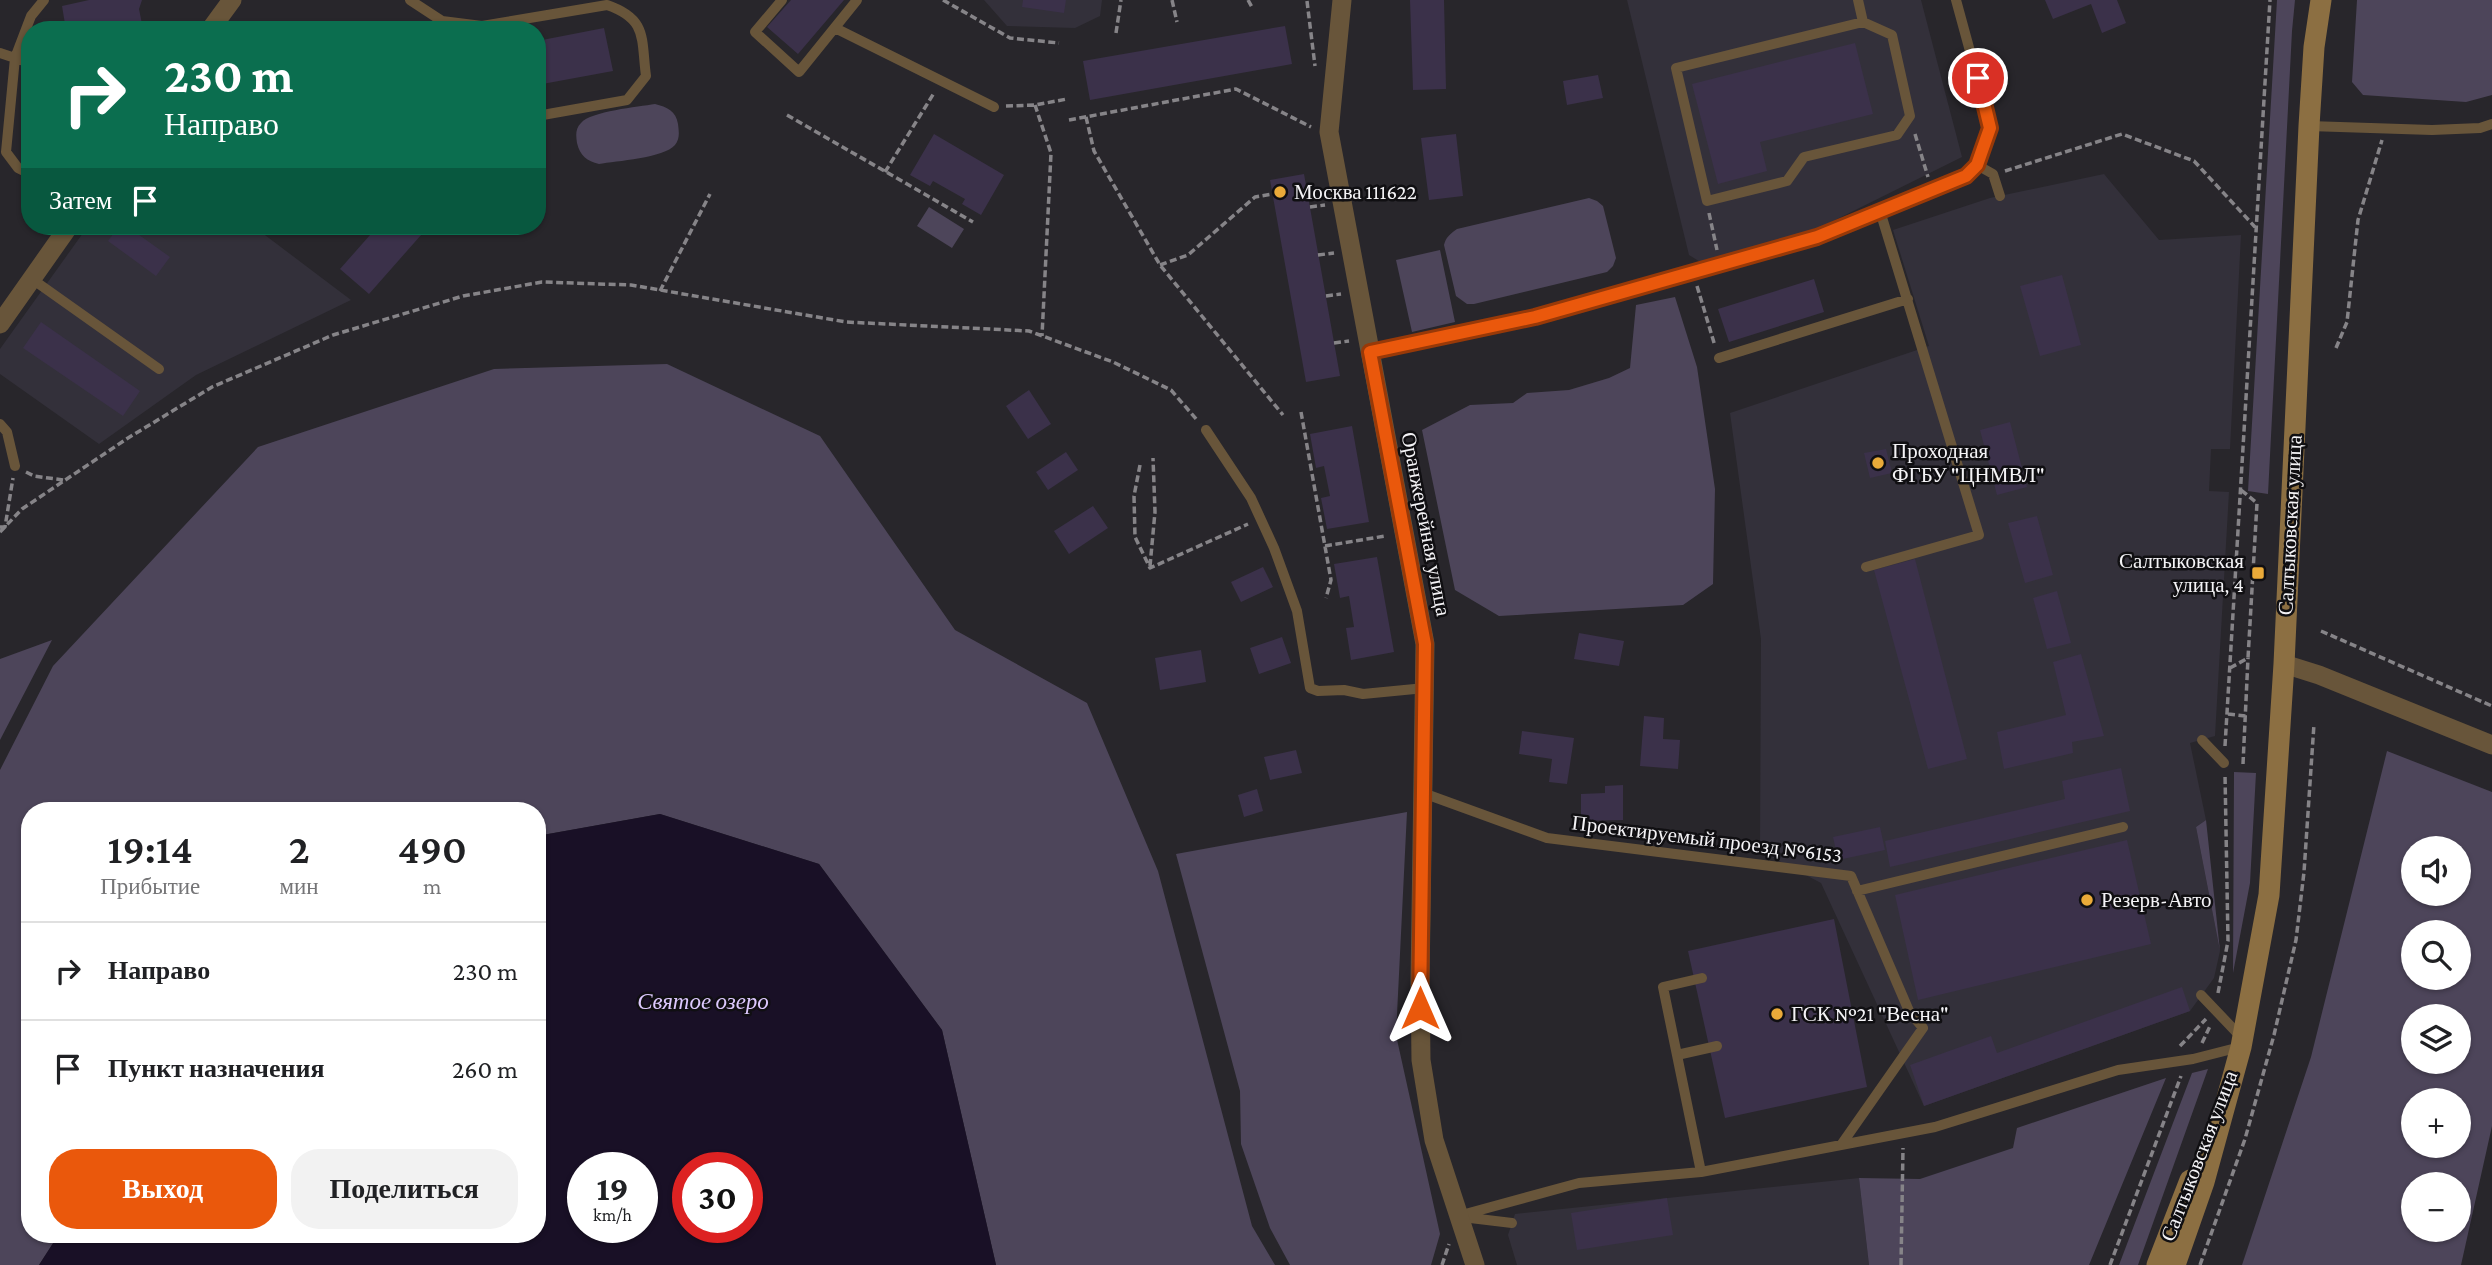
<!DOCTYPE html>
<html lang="ru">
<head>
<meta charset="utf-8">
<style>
	:root { --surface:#fff; --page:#f2f2f2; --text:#202124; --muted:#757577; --line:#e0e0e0; --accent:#ea580c }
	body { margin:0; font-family:"Crimson Pro",serif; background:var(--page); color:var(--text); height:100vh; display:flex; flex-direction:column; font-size:26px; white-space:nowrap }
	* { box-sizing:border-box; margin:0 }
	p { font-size:23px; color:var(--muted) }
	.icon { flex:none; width:38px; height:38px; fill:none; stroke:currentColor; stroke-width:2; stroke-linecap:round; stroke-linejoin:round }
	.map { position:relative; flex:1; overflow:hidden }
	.drawer { position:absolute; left:21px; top:802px; width:525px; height:441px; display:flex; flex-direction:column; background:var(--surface); border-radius:28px; box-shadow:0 2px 5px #0004 }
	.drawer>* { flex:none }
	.hud { position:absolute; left:21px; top:21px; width:525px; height:214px; border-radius:28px; box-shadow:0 2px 5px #0004; background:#0b6e4f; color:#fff; overflow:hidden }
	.fabs { position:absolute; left:2401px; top:836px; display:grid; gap:14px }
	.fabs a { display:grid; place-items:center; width:70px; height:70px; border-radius:50%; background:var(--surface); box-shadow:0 2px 5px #0004; font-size:35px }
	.speed { position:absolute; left:567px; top:1152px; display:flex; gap:14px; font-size:35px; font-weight:700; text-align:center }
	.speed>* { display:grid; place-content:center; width:91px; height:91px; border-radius:50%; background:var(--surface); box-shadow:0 2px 5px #0004; line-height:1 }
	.speed small { font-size:18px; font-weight:400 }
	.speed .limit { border:10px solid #d22; background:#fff; color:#111 }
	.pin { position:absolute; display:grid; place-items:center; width:60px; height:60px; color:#fff; margin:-30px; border:4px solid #fff; border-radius:50%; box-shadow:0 2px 7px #0007 }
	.me { position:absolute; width:77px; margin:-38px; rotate:0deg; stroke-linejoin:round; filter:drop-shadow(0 0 5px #0008) }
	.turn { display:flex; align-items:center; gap:24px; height:147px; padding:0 28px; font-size:32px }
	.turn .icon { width:91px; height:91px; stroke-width:2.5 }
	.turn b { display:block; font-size:49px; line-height:60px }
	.then { display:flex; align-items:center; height:66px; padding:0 28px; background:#0003; gap:14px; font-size:26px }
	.eta { display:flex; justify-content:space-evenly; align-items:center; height:119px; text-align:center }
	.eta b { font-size:42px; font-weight:600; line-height:49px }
	.button { display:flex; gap:14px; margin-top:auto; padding:14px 28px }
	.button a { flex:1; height:80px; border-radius:28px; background:var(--accent); color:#fff; font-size:28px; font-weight:600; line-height:80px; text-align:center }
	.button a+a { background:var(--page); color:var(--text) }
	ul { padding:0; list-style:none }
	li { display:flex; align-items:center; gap:21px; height:98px; padding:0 28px; border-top:2px solid var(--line) }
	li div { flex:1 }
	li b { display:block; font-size:26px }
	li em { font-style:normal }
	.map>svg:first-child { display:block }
	.built { fill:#33303a }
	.green { fill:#4d455a; fill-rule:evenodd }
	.water { fill:#191026; fill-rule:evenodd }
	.building { fill:#3b314a }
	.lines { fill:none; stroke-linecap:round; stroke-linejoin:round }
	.path { stroke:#868488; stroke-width:3.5; stroke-dasharray:7 3.5; stroke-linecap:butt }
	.lane { stroke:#68553a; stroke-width:10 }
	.street { stroke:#68553a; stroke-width:19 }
	.secondary { stroke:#8c6f42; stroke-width:21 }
	.route-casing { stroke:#983908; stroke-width:18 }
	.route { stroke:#ea580c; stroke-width:12 }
	.poi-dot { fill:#eaaa39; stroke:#100f12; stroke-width:2.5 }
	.labels { text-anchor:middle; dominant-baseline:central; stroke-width:5; stroke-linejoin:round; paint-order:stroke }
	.poi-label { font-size:21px; fill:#f4f3f6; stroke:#100f12; text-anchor:start }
	.street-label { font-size:21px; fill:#f4f3f6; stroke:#100f12 }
	.water-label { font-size:23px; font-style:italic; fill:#dcc8fd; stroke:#100f12 }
</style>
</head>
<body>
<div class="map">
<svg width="2492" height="1265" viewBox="0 0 2492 1265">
	<rect width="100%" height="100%" fill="#28262b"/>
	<path class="built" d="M 984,0 L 1102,0 L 1100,16 L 1075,28 L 1007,26 Z
		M 1627,0 L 1921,0 L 1962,157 L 1813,231 L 1702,263 L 1689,255 Z
		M 2104,174 L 2159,240 L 2241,235 L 2230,449 L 2211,449 L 2209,491 L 2229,492 L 2215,736 L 2190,743 L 2206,820 L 2196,827 L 2220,951 L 2214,978 L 2190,1011 L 1924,1106 L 1821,883 L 1760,851 L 1761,639 L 1730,413 L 1929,346 L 1893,230 L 1990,198 Z
		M 88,226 L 253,226 L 351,300 L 196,375 L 99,444 L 0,374 L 0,349 Z
		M 1859,1178 L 1869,1265 L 1517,1265 L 1508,1235 L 1515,1214 Z"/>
	<path class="green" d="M 2277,0 L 2295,0 L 2292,31 L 2268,494 L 2248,491 Z
		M 2357,0 L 2492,0 L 2492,95 L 2466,102 L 2363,95 L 2352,82 Z
		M 655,104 C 667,107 676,111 678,124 C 679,132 680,139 675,145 C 664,158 616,161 599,164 C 587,161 580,156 577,143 C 576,136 575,129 581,123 C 591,111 638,107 655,104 Z
		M 1589,198 L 1597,201 L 1603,206 L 1616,258 L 1613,266 L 1607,272 L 1474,304 L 1467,304 L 1456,296 L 1444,245 C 1446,237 1450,234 1457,229 Z
		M 929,207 L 964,229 L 952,248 L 917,226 Z
		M 1440,250 L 1455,322 L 1412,332 L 1396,260 Z
		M 1675,297 L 1697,367 L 1715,489 L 1713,584 L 1683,605 L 1499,616 L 1455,590 L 1422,430 L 1470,405 L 1513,403 L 1527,393 L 1569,390 L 1609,378 L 1630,368 L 1636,305 Z
		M 667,364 L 820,436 L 955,630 L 1087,703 L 1158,871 L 1252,1226 L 1275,1265 L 996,1265 L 942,1030 L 819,864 L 660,814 L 537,836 L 537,810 L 30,810 L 30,1234 L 59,1234 L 39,1265 L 0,1265 L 0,770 L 53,666 L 258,447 L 494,369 Z
		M 52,640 L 0,740 L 0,659 Z
		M 2387,751 L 2492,792 L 2492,1126 L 2461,1265 L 2242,1265 L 2311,1057 ZM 2413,849 L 2459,849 L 2459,894 L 2413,894 ZM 2413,933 L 2459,933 L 2459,978 L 2413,978 ZM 2413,1017 L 2459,1017 L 2459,1062 L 2413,1062 ZM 2413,1101 L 2459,1101 L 2459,1146 L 2413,1146 ZM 2413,1185 L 2459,1185 L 2459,1230 L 2413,1230 Z
		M 2234,772 L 2256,773 L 2250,883 L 2233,973 Z
		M 1407,812 L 1396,1035 L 1440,1234 L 1431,1265 L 1290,1265 L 1270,1228 L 1241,1144 L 1240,1091 L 1176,854 Z
		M 2206,820 L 2220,951 L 2196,827 Z
		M 2208,1069 L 2138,1265 L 2119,1265 L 2192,1073 Z
		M 2166,1078 L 2089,1265 L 1869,1265 L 1859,1178 L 1920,1179 L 2013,1148 L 2017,1128 Z"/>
	<path class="water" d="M 660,814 L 819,864 L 942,1030 L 996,1265 L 39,1265 L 59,1234 L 537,1234 L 537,836 ZM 583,1167 L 642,1167 L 642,1227 L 583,1227 ZM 747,1167 L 747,1227 L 688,1227 L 688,1167 Z"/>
	<path class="building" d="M 89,0 L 142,0 L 139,9 L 142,24 L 146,30 L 66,30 L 62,6 Z
		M 791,0 L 844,0 L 798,54 L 767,27 Z
		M 1023,0 L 1066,0 L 1064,13 L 1022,7 Z
		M 1410,0 L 1444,0 L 1446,89 L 1413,90 Z
		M 2045,0 L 2117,0 L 2126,23 L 2102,33 L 2091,4 L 2053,19 Z
		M 1285,26 L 1292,64 L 1090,100 L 1083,61 Z
		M 604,28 L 613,71 L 537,85 L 537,41 Z
		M 1855,43 L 1873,114 L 1760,142 L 1767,171 L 1718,184 L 1692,84 Z
		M 1598,75 L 1603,98 L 1567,105 L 1563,81 Z
		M 934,134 L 1004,175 L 981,215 L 962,204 L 965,199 L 933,181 L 930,186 L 910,175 Z
		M 1456,134 L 1463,196 L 1429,200 L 1421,138 Z
		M 1304,174 L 1340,376 L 1306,382 L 1270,180 Z
		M 119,226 L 140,226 L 135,232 L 170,257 L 156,276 L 108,241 Z
		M 378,226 L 429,226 L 369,294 L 340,269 Z
		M 2062,275 L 2081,345 L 2040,356 L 2020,286 Z
		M 1814,279 L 1824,312 L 1729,342 L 1718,309 Z
		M 41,322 L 140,391 L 123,416 L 23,348 Z
		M 1029,390 L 1051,424 L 1028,439 L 1006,406 Z
		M 2010,422 L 2027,487 L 1997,495 L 1980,430 Z
		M 1352,426 L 1369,522 L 1327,529 L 1321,498 L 1330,496 L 1324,466 L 1316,468 L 1310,434 Z
		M 1886,449 L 1892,473 L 1870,478 L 1864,453 Z
		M 1066,452 L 1078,470 L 1048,490 L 1036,472 Z
		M 1093,506 L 1108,528 L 1069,554 L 1054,531 Z
		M 2037,516 L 2053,575 L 2025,583 L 2008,523 Z
		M 1377,557 L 1394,652 L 1351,660 L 1346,628 L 1354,627 L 1349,596 L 1340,598 L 1334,564 Z
		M 1915,559 L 1967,759 L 1928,769 L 1874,570 Z
		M 1263,567 L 1273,587 L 1241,602 L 1231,582 Z
		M 2057,591 L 2071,643 L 2047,649 L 2033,598 Z
		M 1579,633 L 1624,641 L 1619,666 L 1574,659 Z
		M 1282,637 L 1291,663 L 1259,674 L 1250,648 Z
		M 1201,650 L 1206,682 L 1160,690 L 1155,658 Z
		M 2081,654 L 2104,736 L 2072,742 L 2073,753 L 2004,769 L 1997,732 L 2066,715 L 2053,662 Z
		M 1644,716 L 1664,718 L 1663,739 L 1680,740 L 1678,769 L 1640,766 Z
		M 1522,731 L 1574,738 L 1567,784 L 1549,782 L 1552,759 L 1519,754 Z
		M 1296,750 L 1302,773 L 1270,780 L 1264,757 Z
		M 2121,768 L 2130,811 L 1890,867 L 1885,841 L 2065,799 L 2062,781 Z
		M 1623,785 L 1623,820 L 1581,821 L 1581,794 L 1605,793 L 1605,786 Z
		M 1257,789 L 1263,811 L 1244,817 L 1238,795 Z
		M 1880,827 L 1885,850 L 1838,860 L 1833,837 Z
		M 2127,840 L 2151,944 L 1918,1000 L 1895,895 Z
		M 1834,919 L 1867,1087 L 1725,1118 L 1688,951 Z
		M 2182,987 L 2190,1011 L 1924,1106 L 1910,1065 L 1991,1036 L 1997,1053 Z
		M 1667,1198 L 1673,1235 L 1577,1250 L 1571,1213 Z"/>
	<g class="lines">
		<path class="path" d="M 943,0 L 1010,38 L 1059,43
			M 1172,0 L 1177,22
			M 1248,0 L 1253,9
			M 1307,1 L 1315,66
			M 1116,33 L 1121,0
			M 1035,105 L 1051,153 L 1042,336
			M 1006,106 L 1035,105 L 1067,99
			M 787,115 L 973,222
			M 1086,117 L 1094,151 L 1160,265 L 1283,415
			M 1069,120 L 1236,89 L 1311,127
			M 1915,134 L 1928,177
			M 2005,171 L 2122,134 L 2194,161 L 2255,227
			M 885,172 L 934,93
			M 1310,207 L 1325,205
			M 1709,213 L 1717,250
			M 1318,255 L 1334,253
			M 1160,265 L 1188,255 L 1255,197 L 1273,194
			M 1697,286 L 1715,346
			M 660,291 L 710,194
			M 1326,296 L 1341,294
			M 1334,343 L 1349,341
			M 2336,348 L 2347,322 L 2358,220 L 2382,140
			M 1301,412 L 1331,580 L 1326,598
			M 1140,465 L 1134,496 L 1135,537 L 1150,568 L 1248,524
			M 26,472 L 34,476 L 63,480
			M 0,527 L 5,527 L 13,478
			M 0,532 L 22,509 L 128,438 L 212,387 L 333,335 L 463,296 L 542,282 L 631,285 L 846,322 L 1029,331 L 1113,362 L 1171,390 L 1197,420
			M 1325,546 L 1385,536
			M 1150,566 L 1155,512 L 1153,458
			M 2321,631 L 2492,706
			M 2230,668 L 2248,658 L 2257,503 L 2241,490
			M 2228,714 L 2246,716
			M 2225,746 L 2270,0
			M 2243,764 L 2248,658
			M 2218,993 L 2228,941 L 2225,774
			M 2202,1043 L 2211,1024
			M 2180,1046 L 2206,1019
			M 1442,1265 L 1449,1244
			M 1901,1265 L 1903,1148
			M 2110,1265 L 2181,1076
			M 2200,1265 L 2245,1139 L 2274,1035 L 2296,940 L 2304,872 L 2314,724"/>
		<path class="lane" d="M 410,0 L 442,21 L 482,26 L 607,5 C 648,19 641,39 646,76 L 627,100 L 537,116
			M 782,0 L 755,32 L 799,72 L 857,0
			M 1858,0 L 1863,22
			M 1863,22 L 1892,35 L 1910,116 L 1897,135 L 1804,157 L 1787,181 L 1707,201 L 1676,68 Z
			M 835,28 L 994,107
			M 0,53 L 15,58 L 6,152 L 18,168 L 30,174
			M 30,63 L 15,58 L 31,16 L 44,0
			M 2309,126 L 2432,130 L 2480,128 L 2492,124
			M 1977,165 L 1993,174 L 2000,196
			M 32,279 L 159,369
			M 1370,352 L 1534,317 L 1817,237 L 1966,176 L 1977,165 L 1991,128 L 1956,0
			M 1719,358 L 1908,299
			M 0,424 L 7,432 L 15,466
			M 1206,430 L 1251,498 L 1274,548 L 1297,611 L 1310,688 L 1318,691 L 1344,690 L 1363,694 L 1425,688
			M 1866,567 L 1979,535 L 1880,211
			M 2202,740 L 2224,763
			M 1423,793 L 1547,838 L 1851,876 L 1909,1011 L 1923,1028 L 1841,1145
			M 1857,891 L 2123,827
			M 2201,995 L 2242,1038
			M 1677,1055 L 1717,1046
			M 1701,1172 L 1935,1127 L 2118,1070 L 2193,1059 L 2240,1047
			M 1458,1216 L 1579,1183 L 1701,1172 L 1663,987 L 1702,978
			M 1462,1217 L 1512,1223"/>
		<path class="street" d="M 1342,0 L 1329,132 L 1425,644 L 1420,982 L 1421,1060 L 1434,1140 L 1475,1265
			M 210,30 L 232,0
			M 0,324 L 69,226
			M 2284,664 L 2319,675 L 2492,745"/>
		<path class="secondary" d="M 2157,1265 L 2190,1180
			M 2175,1265 L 2204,1182 L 2241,1047 L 2269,895 L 2284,664 L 2309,126 L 2314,47 L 2321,0"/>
	</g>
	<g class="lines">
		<g class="route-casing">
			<path id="route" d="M 1420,1008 L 1425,644 L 1370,352 L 1535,317 L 1817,237 L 1966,176 L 1977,165 L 1990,128 L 1978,78"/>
		</g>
		<use href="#route" class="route"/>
	</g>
	<g class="poi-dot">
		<circle cx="1280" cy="192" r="7"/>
		<circle cx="1878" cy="463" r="7"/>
		<rect x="2251" y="566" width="14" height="14" rx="3.5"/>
		<circle cx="2087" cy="900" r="7"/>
		<circle cx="1777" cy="1014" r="7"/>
	</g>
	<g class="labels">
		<g class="poi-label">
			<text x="1294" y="192">Москва 111622</text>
			<text x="1892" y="451">Проходная<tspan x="1892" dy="24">ФГБУ "ЦНМВЛ"</tspan></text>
			<text x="2244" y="561" text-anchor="end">Салтыковская<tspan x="2244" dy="24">улица, 4</tspan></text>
			<text x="2101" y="900">Резерв-Авто</text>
			<text x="1791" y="1014">ГСК №21 "Весна"</text>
		</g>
		<g class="street-label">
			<text transform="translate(1426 524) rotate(79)">Оранжерейная улица</text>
			<text transform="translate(2290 525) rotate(-87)">Салтыковская улица</text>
			<text transform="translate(1707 839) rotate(7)">Проектируемый проезд №6153</text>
			<text transform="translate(2199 1156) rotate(-69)">Салтыковская улица</text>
		</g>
		<g class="water-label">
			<text x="703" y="1001">Святое озеро</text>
		</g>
	</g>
</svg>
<div class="fabs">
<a><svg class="icon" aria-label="sound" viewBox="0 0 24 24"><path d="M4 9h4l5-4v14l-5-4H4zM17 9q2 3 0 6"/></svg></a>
<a><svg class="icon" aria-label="search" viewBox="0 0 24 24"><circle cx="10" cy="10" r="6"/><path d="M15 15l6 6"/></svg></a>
<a><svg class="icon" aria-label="layers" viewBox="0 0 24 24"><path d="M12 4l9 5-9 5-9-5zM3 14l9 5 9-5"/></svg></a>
<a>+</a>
<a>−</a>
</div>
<div class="speed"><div>19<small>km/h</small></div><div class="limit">30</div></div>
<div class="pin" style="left:1978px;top:78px;background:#d93025"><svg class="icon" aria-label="arrive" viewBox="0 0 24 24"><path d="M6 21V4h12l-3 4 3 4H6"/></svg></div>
<svg class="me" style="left:1420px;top:1008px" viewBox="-20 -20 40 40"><path d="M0-17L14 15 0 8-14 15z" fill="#ea580c" stroke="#fff" stroke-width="4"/></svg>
<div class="hud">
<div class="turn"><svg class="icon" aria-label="right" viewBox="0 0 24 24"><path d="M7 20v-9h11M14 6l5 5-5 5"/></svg><div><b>230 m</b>Направо</div></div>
<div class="then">Затем<svg class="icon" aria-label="arrive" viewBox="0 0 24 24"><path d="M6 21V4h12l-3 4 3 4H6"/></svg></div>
</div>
<section class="drawer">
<div class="eta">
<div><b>19:14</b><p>Прибытие</p></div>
<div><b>2</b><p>мин</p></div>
<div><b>490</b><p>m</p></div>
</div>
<ul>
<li><svg class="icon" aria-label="right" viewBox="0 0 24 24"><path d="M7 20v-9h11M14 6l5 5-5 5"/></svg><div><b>Направо</b></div><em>230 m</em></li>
<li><svg class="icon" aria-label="arrive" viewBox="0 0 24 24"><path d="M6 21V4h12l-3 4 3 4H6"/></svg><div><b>Пункт назначения</b></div><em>260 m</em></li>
</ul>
<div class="button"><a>Выход</a><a>Поделиться</a></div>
</section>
</div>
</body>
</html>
